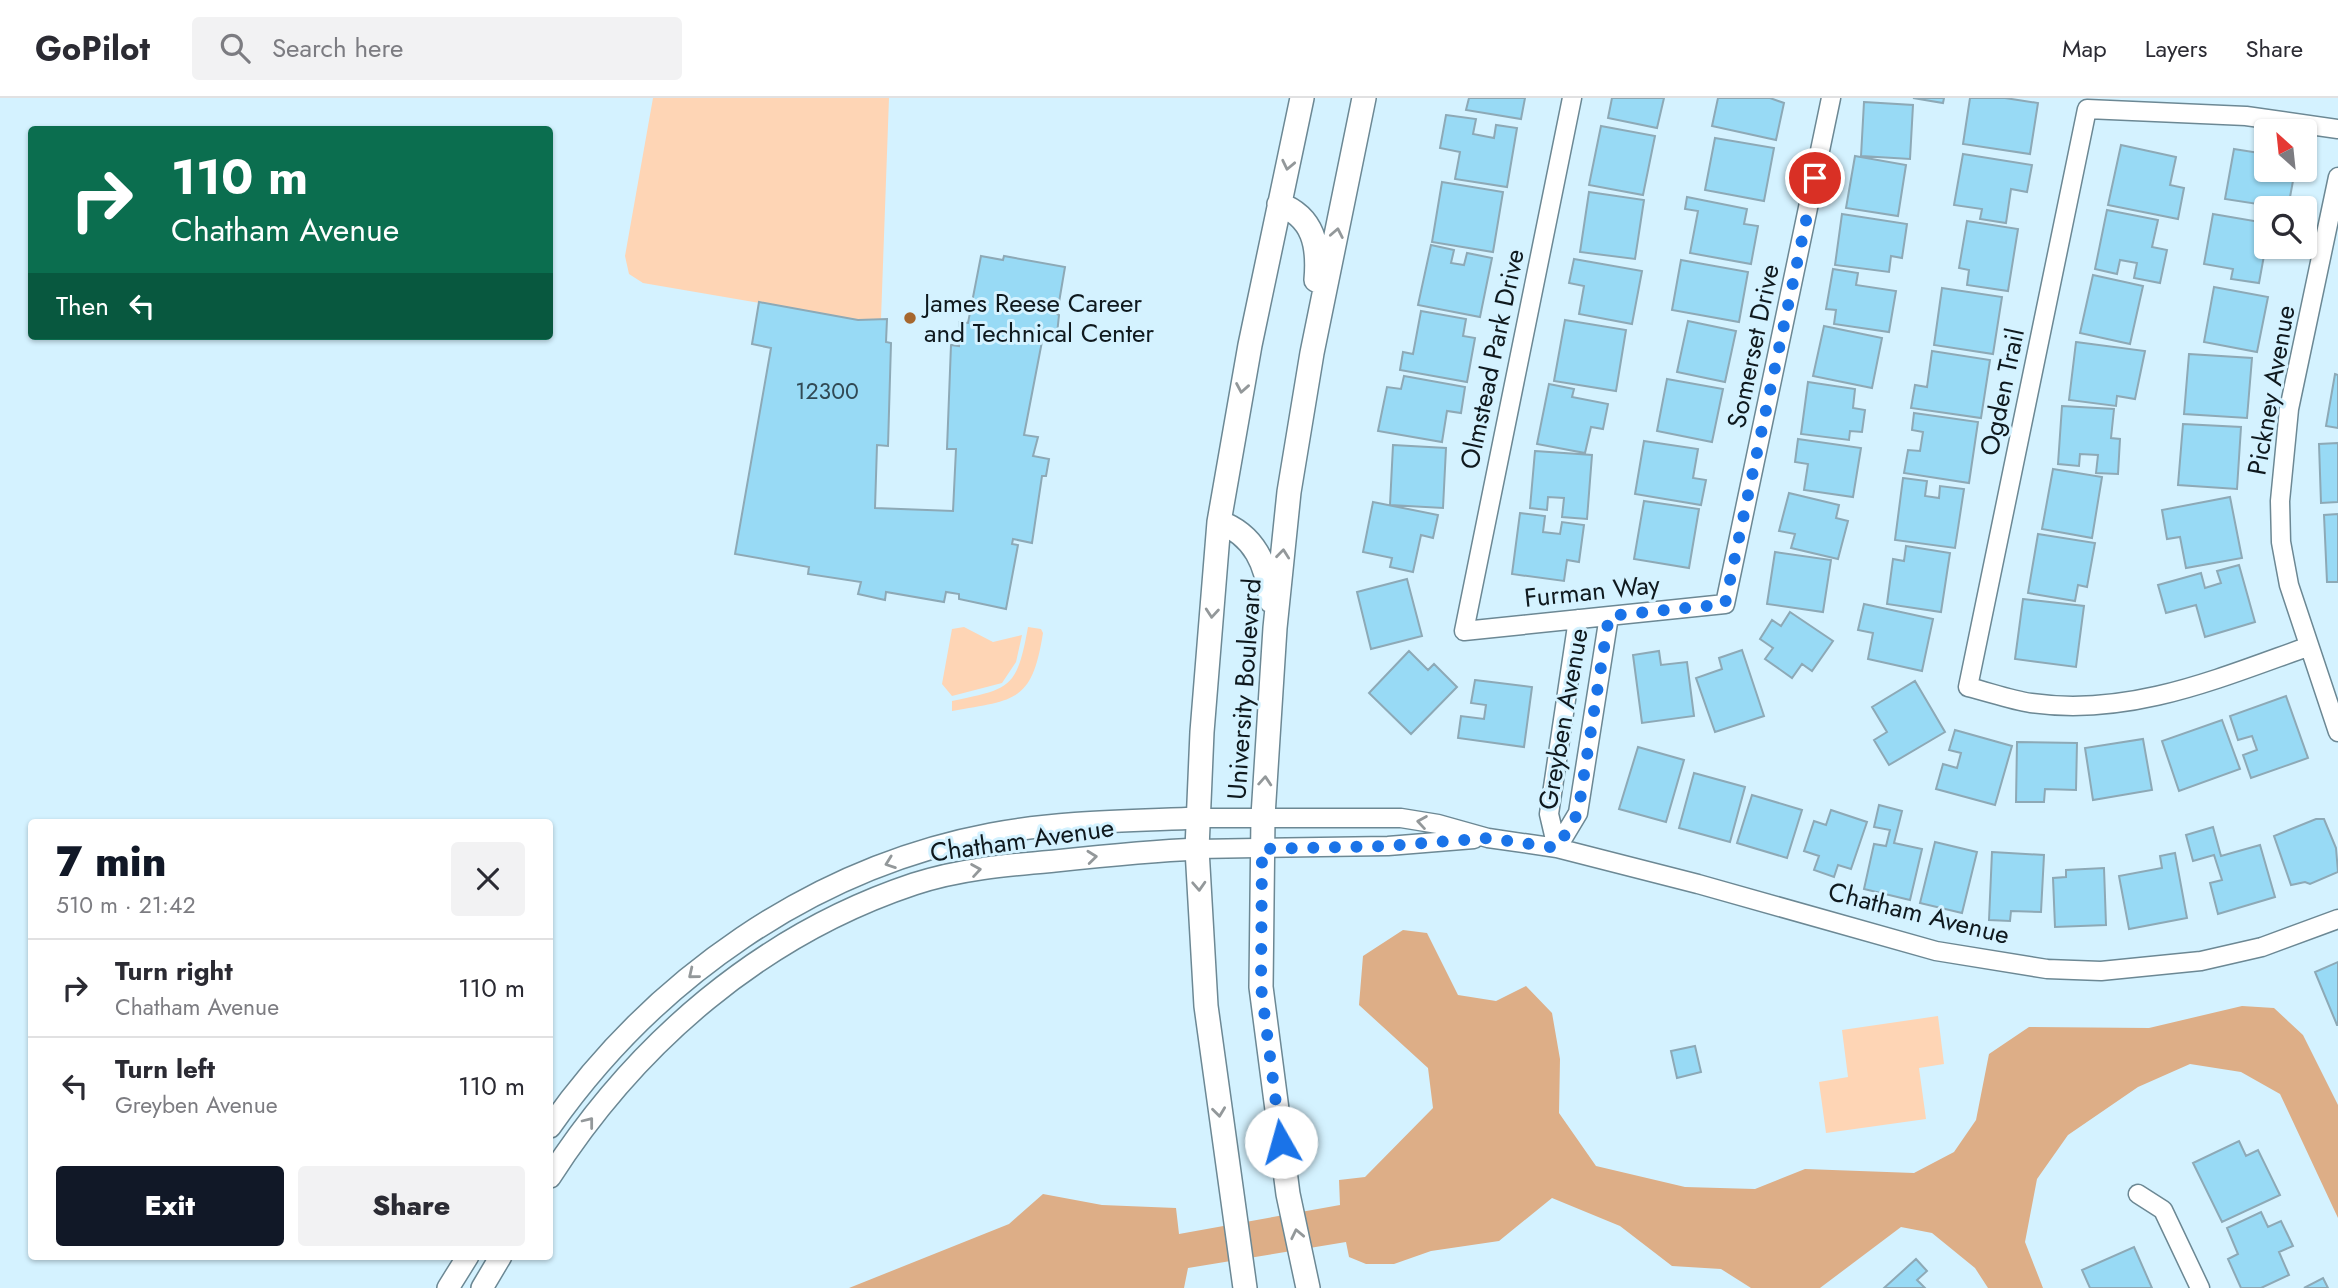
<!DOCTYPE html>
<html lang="en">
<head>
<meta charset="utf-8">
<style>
	:root { --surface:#fff; --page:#f2f2f3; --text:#2b2b33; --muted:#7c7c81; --line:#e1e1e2; --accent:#111827 }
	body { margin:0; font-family:Jost,sans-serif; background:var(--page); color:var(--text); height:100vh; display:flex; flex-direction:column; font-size:26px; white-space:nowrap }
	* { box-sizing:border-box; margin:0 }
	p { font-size:23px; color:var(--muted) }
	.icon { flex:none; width:38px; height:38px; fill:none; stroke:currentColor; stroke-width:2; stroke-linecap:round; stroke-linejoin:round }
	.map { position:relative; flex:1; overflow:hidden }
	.panel { position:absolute; left:28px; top:721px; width:525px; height:441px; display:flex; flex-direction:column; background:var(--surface); border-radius:7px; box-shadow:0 2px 5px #0004 }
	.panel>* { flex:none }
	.hud { position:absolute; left:28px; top:28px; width:525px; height:214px; border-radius:7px; box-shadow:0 2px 5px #0004; background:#0b6e4f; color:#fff; overflow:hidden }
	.needle { width:46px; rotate:333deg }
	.fabs { position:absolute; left:2254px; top:21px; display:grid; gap:14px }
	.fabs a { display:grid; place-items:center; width:63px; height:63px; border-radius:7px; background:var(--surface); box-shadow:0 2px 5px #0004; font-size:35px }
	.pin { position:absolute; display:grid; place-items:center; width:60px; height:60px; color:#fff; margin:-30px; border:4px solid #fff; border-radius:50%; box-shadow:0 2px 7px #0007 }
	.me { position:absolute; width:77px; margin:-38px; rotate:353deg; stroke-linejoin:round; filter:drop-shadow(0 0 5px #0008) }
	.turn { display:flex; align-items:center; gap:24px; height:147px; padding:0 28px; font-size:32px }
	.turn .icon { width:91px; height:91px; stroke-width:2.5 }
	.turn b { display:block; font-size:49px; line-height:60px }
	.then { display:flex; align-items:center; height:66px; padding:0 28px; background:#0003; gap:14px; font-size:26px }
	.round { display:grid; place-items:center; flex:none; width:74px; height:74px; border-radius:7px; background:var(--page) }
	.summary { display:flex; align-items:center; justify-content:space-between; height:119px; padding:0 28px }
	h1 { font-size:42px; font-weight:800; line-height:52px; color:var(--accent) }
	.action { display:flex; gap:14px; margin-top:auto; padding:14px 28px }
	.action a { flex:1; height:80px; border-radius:7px; background:var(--accent); color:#fff; font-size:28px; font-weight:800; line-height:80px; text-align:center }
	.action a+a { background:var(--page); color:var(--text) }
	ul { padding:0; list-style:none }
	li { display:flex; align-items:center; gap:21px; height:98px; padding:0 28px; border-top:2px solid var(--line) }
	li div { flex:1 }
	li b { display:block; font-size:26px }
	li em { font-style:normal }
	header { display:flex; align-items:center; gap:42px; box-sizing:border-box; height:98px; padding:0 35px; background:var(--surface); border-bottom:2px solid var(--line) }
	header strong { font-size:33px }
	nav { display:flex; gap:38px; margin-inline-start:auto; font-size:24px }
	.search { width:490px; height:63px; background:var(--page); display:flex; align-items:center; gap:18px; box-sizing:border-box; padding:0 24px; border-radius:7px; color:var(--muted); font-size:26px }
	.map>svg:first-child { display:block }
	.green { fill:#fed5b5 }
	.water { fill:#ddae87 }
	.building { fill:#98daf5; stroke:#8da9b6; stroke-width:2 }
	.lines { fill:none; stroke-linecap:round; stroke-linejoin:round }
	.minor-casing { stroke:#6c8894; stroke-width:21 }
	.tertiary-casing { stroke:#6c8894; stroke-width:24 }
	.secondary-casing { stroke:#6c8894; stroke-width:26 }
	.minor { stroke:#fff; stroke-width:18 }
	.tertiary { stroke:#fff; stroke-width:21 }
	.secondary { stroke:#fff; stroke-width:23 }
	.oneway { stroke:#93989a }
	.route { stroke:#1a73e8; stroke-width:12; stroke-dasharray:0 21.6 }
	.poi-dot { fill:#a6672e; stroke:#d4f2ff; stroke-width:2.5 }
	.labels { text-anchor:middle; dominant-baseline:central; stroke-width:6; stroke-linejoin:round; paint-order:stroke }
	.number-label { font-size:23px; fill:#314954 }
	.poi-label { font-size:26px; fill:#0f191e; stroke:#d4f2ff; text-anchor:start }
	.street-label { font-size:26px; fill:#0f191e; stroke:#d4f2ff }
</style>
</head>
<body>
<header>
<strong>GoPilot</strong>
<div class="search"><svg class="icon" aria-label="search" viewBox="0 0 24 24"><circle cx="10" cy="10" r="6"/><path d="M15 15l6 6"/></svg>Search here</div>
<nav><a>Map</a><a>Layers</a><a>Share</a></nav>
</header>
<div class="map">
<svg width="2338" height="1190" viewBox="0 0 2338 1190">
	<rect width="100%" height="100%" fill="#d4f2ff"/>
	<path class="green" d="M 653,0 L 889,0 L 881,221 L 859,222 L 643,185 L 629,176 L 625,158 Z
		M 964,529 L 993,544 L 1022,537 L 1016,564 L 1002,585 L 952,598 L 942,586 L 952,531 Z
		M 1028,529 L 1041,531 L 1043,535 C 1032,604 1016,602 952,613 L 952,603 C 1011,591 1017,590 1028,529 Z
		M 1938,918 L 1944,966 L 1919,970 L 1926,1021 L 1826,1035 L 1819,984 L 1848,979 L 1842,932 Z"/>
	<path class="water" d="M 1403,832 L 1427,835 L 1458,897 L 1496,903 L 1526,888 L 1552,915 L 1560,961 L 1559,1015 L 1596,1068 L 1685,1089 L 1755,1091 L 1805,1071 L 1914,1075 L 1954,1054 L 1976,1022 L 1989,956 L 2029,929 L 2149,930 L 2242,908 L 2274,910 L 2303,937 L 2338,1007 L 2338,1120 L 2280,996 L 2241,974 L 2190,966 L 2138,989 L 2068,1037 L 2037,1081 L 2025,1144 L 2043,1190 L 1988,1190 L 1975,1170 L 1932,1135 L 1901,1129 L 1820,1190 L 1751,1190 L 1721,1171 L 1672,1168 L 1620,1128 L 1552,1100 L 1499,1143 L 1431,1153 L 1394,1166 L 1366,1166 L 1349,1159 L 1346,1144 L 1188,1170 L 1184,1190 L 849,1190 L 1009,1126 L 1043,1096 L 1102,1107 L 1176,1110 L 1179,1136 L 1340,1107 L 1339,1082 L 1365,1079 L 1433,1010 L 1428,970 L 1359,907 L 1363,858 Z"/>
	<path class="building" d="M 1469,0 L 1525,0 L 1521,21 L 1466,12 Z
		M 1612,0 L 1664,0 L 1657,30 L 1608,20 Z
		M 1718,0 L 1770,0 L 1784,5 L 1776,42 L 1712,28 Z
		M 1913,0 L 1944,0 L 1943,5 Z
		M 1970,0 L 2005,0 L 2038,5 L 2030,56 L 1963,46 Z
		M 1864,4 L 1913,7 L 1910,61 L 1861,58 Z
		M 1446,17 L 1476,21 L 1473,36 L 1494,40 L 1496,27 L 1517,30 L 1507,89 L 1455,81 L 1460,54 L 1440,50 Z
		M 1601,28 L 1655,38 L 1643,97 L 1589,87 Z
		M 1715,40 L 1774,50 L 1764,103 L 1705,92 Z
		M 2121,47 L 2176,59 L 2170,87 L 2184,90 L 2178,121 L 2108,107 Z
		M 2234,51 L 2266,56 L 2266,72 L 2295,72 L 2288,110 L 2266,110 L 2266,120 L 2256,118 L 2258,106 L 2225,101 Z
		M 1963,56 L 2032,67 L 2027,94 L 2011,91 L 2006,125 L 1980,121 L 1982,111 L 1954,107 Z
		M 1855,58 L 1906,67 L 1898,118 L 1846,110 Z
		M 1442,84 L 1503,94 L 1493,154 L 1432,144 Z
		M 1589,94 L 1644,102 L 1635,161 L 1580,154 Z
		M 1687,99 L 1747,111 L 1744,126 L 1758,128 L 1751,166 L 1690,155 L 1698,113 L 1685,111 Z
		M 2107,112 L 2158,122 L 2152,149 L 2167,152 L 2160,185 L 2134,180 L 2137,165 L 2120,162 L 2117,176 L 2095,171 Z
		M 1842,116 L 1907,126 L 1902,160 L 1891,158 L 1889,174 L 1835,167 Z
		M 2213,116 L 2266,125 L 2266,149 L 2280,149 L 2279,155 L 2265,152 L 2259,185 L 2231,181 L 2233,171 L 2204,166 Z
		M 1967,123 L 2018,131 L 2008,193 L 1967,187 L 1969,172 L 1959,170 Z
		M 1431,147 L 1454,152 L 1451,165 L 1464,167 L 1467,155 L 1492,160 L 1480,219 L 1418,207 Z
		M 981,158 L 1003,162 L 1004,158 L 1065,169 L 1057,216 L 1059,217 L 1057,236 L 1044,233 L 1024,337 L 1038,339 L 1033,358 L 1049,361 L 1046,378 L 1042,378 L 1032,445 L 1013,441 L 1012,446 L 1018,447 L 1006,511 L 959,501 L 959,496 L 946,494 L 944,504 L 886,494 L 885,502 L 858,496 L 861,484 L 808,476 L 809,469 L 735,456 L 771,250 L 752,246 L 759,204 L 858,222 L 887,221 L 886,244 L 891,245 L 888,348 L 877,347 L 875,410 L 953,413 L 956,351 L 947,351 L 951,247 L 959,248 L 959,224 L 968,225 Z
		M 1574,161 L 1642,173 L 1632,226 L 1579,216 L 1584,188 L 1569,185 Z
		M 1681,162 L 1748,174 L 1739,224 L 1672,212 Z
		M 1833,171 L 1858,175 L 1856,187 L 1896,193 L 1889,234 L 1834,226 L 1836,212 L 1826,211 Z
		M 2093,177 L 2143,188 L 2130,246 L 2080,235 Z
		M 2214,189 L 2268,199 L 2257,254 L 2204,244 Z
		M 1942,190 L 2002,199 L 1993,256 L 1934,247 Z
		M 1421,213 L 1466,221 L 1463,238 L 1475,240 L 1467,284 L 1400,272 L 1403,254 L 1413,256 Z
		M 1565,222 L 1626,232 L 1616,293 L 1554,283 Z
		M 1688,223 L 1736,233 L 1725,284 L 1677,274 Z
		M 1824,228 L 1882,240 L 1872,290 L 1813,278 Z
		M 2076,244 L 2145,253 L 2135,301 L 2117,298 L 2116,308 L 2069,302 Z
		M 1932,253 L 1990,262 L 1981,320 L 1911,310 L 1915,287 L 1927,289 Z
		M 2189,256 L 2252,260 L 2247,320 L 2184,316 Z
		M 2335,276 L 2338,277 L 2338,330 L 2326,328 Z
		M 1404,278 L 1465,289 L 1461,315 L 1447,313 L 1442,344 L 1378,333 L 1387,289 L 1401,291 Z
		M 1667,281 L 1723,291 L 1712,344 L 1657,333 Z
		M 1808,284 L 1855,291 L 1853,310 L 1865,312 L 1862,334 L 1850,333 L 1849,342 L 1801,336 Z
		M 1549,286 L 1574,291 L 1572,299 L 1608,306 L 1603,331 L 1591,329 L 1585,355 L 1537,346 Z
		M 2062,308 L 2114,311 L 2111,340 L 2120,341 L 2118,376 L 2096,375 L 2098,357 L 2080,356 L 2079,368 L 2058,366 Z
		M 1914,315 L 1978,324 L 1969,385 L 1904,375 L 1908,352 L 1920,353 L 1923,334 L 1912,332 Z
		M 2183,326 L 2241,329 L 2237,391 L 2178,387 Z
		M 1798,341 L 1861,350 L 1853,399 L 1804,392 L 1808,366 L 1795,364 Z
		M 1644,343 L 1698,351 L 1693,380 L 1706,382 L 1701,407 L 1635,396 Z
		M 2338,345 L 2338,404 L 2321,405 L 2319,346 Z
		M 1393,347 L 1446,350 L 1443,410 L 1390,407 Z
		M 1535,353 L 1592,357 L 1587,421 L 1562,419 L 1564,400 L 1548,399 L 1547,412 L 1530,410 Z
		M 2053,371 L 2102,379 L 2092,440 L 2042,431 Z
		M 1903,380 L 1927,383 L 1925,398 L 1939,400 L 1940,388 L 1964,391 L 1955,450 L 1895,442 Z
		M 1789,395 L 1839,407 L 1836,420 L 1848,423 L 1838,461 L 1791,450 L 1795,436 L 1779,433 Z
		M 2230,399 L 2242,460 L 2186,470 L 2180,439 L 2167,441 L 2162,412 Z
		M 1644,403 L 1699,411 L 1689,470 L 1634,461 Z
		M 1373,404 L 1438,417 L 1433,440 L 1421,437 L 1413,474 L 1390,469 L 1392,460 L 1363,454 Z
		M 1520,415 L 1545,418 L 1543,434 L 1560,436 L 1562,424 L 1584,427 L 1579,464 L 1567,462 L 1564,483 L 1512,476 Z
		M 2338,416 L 2338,484 L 2327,484 L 2324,417 Z
		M 2038,436 L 2095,445 L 2087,489 L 2078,487 L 2075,503 L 2028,495 Z
		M 1906,448 L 1950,455 L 1941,514 L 1887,506 L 1893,461 L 1904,463 Z
		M 1775,454 L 1831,462 L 1823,514 L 1767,506 Z
		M 2239,467 L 2255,524 L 2205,539 L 2196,507 L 2166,515 L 2158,487 L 2201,475 L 2205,490 L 2221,485 L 2217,473 Z
		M 1407,481 L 1422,538 L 1371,551 L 1357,494 Z
		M 2023,501 L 2084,508 L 2076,569 L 2015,561 Z
		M 1864,506 L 1933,521 L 1922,573 L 1868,561 L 1873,535 L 1858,532 Z
		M 1790,514 L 1833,543 L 1812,573 L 1802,566 L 1792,580 L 1765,561 L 1773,550 L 1760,541 L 1772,522 L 1781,528 Z
		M 1742,552 L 1764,618 L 1715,634 L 1696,580 L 1722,571 L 1719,560 Z
		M 1409,553 L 1428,572 L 1434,566 L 1457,589 L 1411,636 L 1369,595 Z
		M 1659,553 L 1661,567 L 1687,564 L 1694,618 L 1642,625 L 1633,557 Z
		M 1475,582 L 1532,589 L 1524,649 L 1458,640 L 1461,618 L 1484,621 L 1486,607 L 1471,605 Z
		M 1915,583 L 1945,634 L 1889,667 L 1874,642 L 1887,634 L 1872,609 Z
		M 2286,598 L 2308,660 L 2251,680 L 2243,657 L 2257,652 L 2252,638 L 2238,642 L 2230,618 Z
		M 2222,622 L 2240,671 L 2179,693 L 2162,643 Z
		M 1955,632 L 2012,648 L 1995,707 L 1936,691 L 1943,666 L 1957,670 L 1961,655 L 1949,652 Z
		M 2143,641 L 2152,692 L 2093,702 L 2085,650 Z
		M 2017,644 L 2077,645 L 2076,692 L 2045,691 L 2044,704 L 2016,704 Z
		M 1638,649 L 1684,662 L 1666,724 L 1619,711 Z
		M 1694,675 L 1745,689 L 1730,744 L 1679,730 Z
		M 1752,697 L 1802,712 L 1787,760 L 1737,745 Z
		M 1879,707 L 1902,713 L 1894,745 L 1922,751 L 1910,802 L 1864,791 L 1874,746 L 1886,748 L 1890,732 L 1874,729 Z
		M 1831,712 L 1867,724 L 1851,771 L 1838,767 L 1834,779 L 1814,772 L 1819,758 L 1804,753 L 1814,723 L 1826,727 Z
		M 2316,721 L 2324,721 L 2336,750 L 2338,774 L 2310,786 L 2305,784 L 2291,787 L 2274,738 Z
		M 2213,729 L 2221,758 L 2260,747 L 2275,799 L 2218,816 L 2210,785 L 2222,782 L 2214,757 L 2193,763 L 2186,737 Z
		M 1935,744 L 1977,754 L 1962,815 L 1920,805 Z
		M 1992,754 L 2044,757 L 2041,814 L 2011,813 L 2010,823 L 1989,822 Z
		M 2175,755 L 2187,820 L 2129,831 L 2119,778 L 2162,770 L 2160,758 Z
		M 2104,770 L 2106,827 L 2055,829 L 2053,780 L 2066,779 L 2066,772 Z
		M 2338,864 L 2338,927 L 2337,927 L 2315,874 Z
		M 1695,948 L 1701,974 L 1677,980 L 1671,953 Z
		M 2239,1043 L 2246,1058 L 2258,1052 L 2280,1097 L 2222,1124 L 2193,1065 Z
		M 2261,1114 L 2268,1129 L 2281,1123 L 2293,1148 L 2279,1154 L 2289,1177 L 2261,1190 L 2241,1190 L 2228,1161 L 2238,1156 L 2227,1130 Z
		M 2134,1149 L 2152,1190 L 2090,1190 L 2082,1172 Z
		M 1916,1161 L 1927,1173 L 1917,1182 L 1925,1190 L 1884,1190 Z
		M 2323,1180 L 2328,1190 L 2304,1190 Z"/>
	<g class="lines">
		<g class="minor-casing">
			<path id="minor" d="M 1572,0 L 1464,533 L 1725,506 L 1831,0
				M 2338,79 L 2289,311 L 2280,403 L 2281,444 L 2289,487 L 2338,634
				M 2307,549 C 2217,581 2129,619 2031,605 C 2010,602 1989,594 1968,589 L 2087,11 L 2246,18 L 2338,31
				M 1198,720 L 1401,720 L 1438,726 L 1488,740 L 1557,750 L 1698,786 L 1936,853 L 2047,871 L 2101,873 L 2201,863 L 2262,849 L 2338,821
				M 1557,750 L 1578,715 L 1609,518
				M 1557,750 L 1549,716 L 1578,521
				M 1197,751 L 1388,748 L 1474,741
				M 2138,1096 L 2163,1112 L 2200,1190"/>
		</g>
		<g class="tertiary-casing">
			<path id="tertiary" d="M 550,1029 C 654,881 812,770 991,736 C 1060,723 1128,723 1198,720
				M 550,1079 C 636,945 761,837 914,786 C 959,771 1008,767 1055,763 C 1102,758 1150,753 1197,751
				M 448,1190 L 468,1158
				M 482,1190 L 501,1158"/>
		</g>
		<g class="secondary-casing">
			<path id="secondary" d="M 1279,106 C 1314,119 1319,148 1316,182
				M 1219,424 C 1255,437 1267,467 1271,503
				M 1245,1190 L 1206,908 L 1197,751 L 1202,634 L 1219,424 L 1250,247 L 1302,0
				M 1308,1190 L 1288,1096 L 1261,889 L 1263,718 L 1275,530 L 1289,394 L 1312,255 L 1364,0"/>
		</g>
		<use href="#minor" class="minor"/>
		<use href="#tertiary" class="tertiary"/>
		<use href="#secondary" class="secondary"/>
	</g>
	<defs><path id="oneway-chevron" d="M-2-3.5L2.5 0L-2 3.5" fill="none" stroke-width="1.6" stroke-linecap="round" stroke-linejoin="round" transform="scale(1.75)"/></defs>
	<g class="oneway">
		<use href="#oneway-chevron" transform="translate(1288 67) rotate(102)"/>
		<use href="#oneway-chevron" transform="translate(1337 135) rotate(-79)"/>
		<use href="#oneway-chevron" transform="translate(1242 290) rotate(100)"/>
		<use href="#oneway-chevron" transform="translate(1283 456) rotate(-84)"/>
		<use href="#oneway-chevron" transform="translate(1212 515) rotate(95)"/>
		<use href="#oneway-chevron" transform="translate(1265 683) rotate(-86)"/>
		<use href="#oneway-chevron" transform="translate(1422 724) rotate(-171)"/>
		<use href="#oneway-chevron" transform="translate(1092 759) rotate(-6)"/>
		<use href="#oneway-chevron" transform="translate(890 765) rotate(160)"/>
		<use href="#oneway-chevron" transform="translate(976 772) rotate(-9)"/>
		<use href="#oneway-chevron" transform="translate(1199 788) rotate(87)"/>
		<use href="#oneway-chevron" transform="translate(693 876) rotate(141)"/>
		<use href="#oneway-chevron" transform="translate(1219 1014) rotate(83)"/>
		<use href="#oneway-chevron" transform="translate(589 1024) rotate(-52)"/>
		<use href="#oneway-chevron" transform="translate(1297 1136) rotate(-102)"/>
	</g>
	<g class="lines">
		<path class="route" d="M 1281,1044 L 1261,889 L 1262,751 L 1388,748 L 1488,740 L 1557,750 L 1578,715 L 1609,518 L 1725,506 L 1815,80"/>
	</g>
	<circle class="poi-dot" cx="910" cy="220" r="7"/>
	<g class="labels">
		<g class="number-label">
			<text x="827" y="293">12300</text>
		</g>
		<g class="poi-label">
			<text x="924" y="205">James Reese Career<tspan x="924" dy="30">and Technical Center</tspan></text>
		</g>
		<g class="street-label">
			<text transform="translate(1753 248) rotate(-78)">Somerset Drive</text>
			<text transform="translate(1492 261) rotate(-78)">Olmstead Park Drive</text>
			<text transform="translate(2271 292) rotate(-80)">Pickney Avenue</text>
			<text transform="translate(2002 294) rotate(-78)">Ogden Trail</text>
			<text transform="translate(1592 493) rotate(-6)">Furman Way</text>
			<text transform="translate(1244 591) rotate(-86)">University Boulevard</text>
			<text transform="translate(1563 621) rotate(-80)">Greyben Avenue</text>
			<text transform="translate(1022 742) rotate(-8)">Chatham Avenue</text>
			<text transform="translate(1919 815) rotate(14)">Chatham Avenue</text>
		</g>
	</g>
</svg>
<div class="fabs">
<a><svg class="needle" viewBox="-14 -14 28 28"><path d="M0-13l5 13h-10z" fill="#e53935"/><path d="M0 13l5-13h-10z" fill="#7c7c81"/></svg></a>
<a><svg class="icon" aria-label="search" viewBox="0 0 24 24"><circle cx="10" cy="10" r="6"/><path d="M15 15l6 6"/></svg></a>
</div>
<div class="pin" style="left:1815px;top:80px;background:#d93025"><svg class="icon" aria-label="arrive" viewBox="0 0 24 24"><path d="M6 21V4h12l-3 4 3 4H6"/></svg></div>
<svg class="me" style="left:1281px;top:1044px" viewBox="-20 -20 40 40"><circle r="19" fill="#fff"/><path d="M0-13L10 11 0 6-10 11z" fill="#1a73e8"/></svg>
<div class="hud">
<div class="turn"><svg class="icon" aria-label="right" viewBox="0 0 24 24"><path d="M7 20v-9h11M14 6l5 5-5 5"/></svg><div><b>110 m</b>Chatham Avenue</div></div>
<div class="then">Then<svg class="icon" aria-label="left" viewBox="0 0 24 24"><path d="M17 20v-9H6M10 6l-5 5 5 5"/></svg></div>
</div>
<section class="panel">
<div class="summary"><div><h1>7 min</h1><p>510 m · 21:42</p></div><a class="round"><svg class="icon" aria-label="close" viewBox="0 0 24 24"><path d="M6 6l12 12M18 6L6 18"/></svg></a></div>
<ul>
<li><svg class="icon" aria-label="right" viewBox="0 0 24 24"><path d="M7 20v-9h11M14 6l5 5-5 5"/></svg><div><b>Turn right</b><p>Chatham Avenue</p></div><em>110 m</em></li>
<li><svg class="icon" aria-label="left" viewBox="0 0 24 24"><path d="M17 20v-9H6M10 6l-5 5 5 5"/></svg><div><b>Turn left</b><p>Greyben Avenue</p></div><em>110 m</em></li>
</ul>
<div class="action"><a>Exit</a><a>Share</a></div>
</section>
</div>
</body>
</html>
